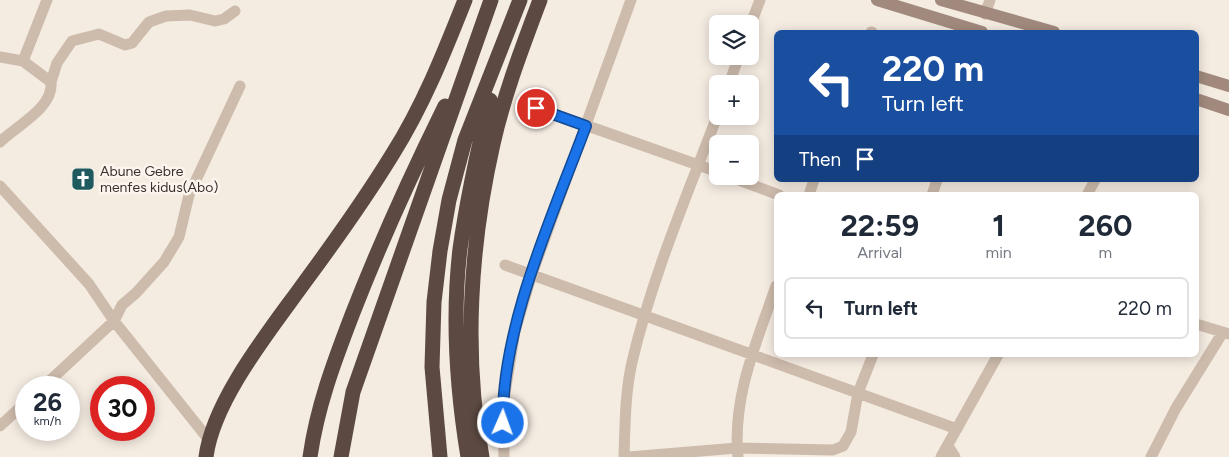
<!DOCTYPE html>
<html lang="en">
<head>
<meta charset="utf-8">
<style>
	:root { --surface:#fff; --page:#f6f6f7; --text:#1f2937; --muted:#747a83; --line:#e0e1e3 }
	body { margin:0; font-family:Figtree,sans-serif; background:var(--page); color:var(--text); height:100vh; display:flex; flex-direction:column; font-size:19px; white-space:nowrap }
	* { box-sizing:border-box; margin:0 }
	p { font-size:16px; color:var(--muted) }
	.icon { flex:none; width:28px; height:28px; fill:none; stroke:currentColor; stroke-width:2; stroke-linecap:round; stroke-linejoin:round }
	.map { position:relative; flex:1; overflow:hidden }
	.side { position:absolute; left:774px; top:192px; width:425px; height:165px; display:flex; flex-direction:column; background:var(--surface); border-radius:8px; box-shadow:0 2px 12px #0003 }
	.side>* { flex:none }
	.banner { position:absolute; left:774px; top:30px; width:425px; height:152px; border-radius:8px; box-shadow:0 2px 12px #0003; background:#1a4fa0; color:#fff; overflow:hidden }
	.buttons { position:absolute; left:709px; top:15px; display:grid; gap:10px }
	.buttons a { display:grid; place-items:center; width:50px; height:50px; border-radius:8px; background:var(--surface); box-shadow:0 2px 12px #0003; font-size:25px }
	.speed { position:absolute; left:15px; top:376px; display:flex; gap:10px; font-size:25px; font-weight:700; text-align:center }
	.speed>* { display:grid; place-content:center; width:65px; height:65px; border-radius:50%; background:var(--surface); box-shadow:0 2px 12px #0003; line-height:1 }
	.speed small { font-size:12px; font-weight:400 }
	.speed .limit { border:8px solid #d22; background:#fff; color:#111 }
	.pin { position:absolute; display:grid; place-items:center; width:42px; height:42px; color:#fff; margin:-21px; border:2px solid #fff; border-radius:50%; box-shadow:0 1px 5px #0007 }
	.me { position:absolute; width:55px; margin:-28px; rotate:2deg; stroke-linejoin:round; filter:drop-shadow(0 0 4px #0008) }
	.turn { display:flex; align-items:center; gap:18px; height:105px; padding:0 25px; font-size:22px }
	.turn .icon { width:65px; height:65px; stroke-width:2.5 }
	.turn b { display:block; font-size:35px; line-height:42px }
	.then { display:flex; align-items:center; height:48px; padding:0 25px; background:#0003; gap:10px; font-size:19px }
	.eta { display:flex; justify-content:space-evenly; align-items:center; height:85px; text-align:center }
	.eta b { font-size:30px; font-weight:700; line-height:35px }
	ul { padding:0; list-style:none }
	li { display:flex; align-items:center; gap:15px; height:62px; margin:0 10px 8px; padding:0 15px; border:2px solid var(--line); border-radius:8px }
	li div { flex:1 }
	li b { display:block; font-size:19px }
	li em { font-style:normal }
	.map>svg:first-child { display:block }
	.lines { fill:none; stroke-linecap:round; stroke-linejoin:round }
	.street { stroke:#cdbbac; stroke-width:11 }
	.secondary { stroke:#a18a7d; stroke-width:12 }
	.highway { stroke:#5c4a42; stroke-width:15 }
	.route-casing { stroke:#114b97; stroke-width:12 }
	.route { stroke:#1a73e8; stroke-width:9 }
	.labels { text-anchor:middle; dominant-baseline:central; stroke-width:5; stroke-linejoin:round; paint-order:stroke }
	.poi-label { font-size:14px; fill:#3b302b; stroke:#fbf5ee; text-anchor:start }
</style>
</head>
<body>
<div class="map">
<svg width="1229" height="457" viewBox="0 0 1229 457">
	<rect width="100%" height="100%" fill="#f4ebe1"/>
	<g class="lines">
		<path class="street" d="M 985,14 L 990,0
			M 750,26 L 760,0
			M 871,32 L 872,32
			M 0,57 L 23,61 L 51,82 C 54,108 16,126 0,142
			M 23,61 L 47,0
			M 51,82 L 57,63 L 72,41 L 99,34 L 125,45 L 132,43 L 149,22 L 166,16 L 190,15 L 215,21 L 224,19 L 235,11
			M 729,84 L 739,56
			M 537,108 L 718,172
			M 728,176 L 779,195
			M 0,186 L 89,284 L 114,321 L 209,440
			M 809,195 L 814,180
			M 932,195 L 937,180
			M 1087,195 L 1095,180
			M 505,265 L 957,429
			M 1196,324 L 1229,334
			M 42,388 L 114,321 L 122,305 L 136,293 L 164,262 L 179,237 L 189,195 L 240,86
			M 0,426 L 26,402
			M 948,446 L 955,457
			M 504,457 L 503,406 L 515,331 L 532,274 L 631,0
			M 624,457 C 625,426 625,393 632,362 C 652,277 687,195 718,114
			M 629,457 L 737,448 L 833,450 L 843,446 L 851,432 L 858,393 L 873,355
			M 738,457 C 732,397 757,341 776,286
			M 941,457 L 998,355
			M 1151,457 L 1176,408 L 1223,332"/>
		<path class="secondary" d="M 877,0 L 982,32
			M 941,0 L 1054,32
			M 1196,76 L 1229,86
			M 1196,99 L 1229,110"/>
		<path class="highway" d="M 206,457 C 213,400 271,329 304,283 C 335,241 365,199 392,155 C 423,106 444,53 465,0
			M 310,457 C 317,407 334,362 352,315 C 380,243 411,175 445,106
			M 341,457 L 353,392 L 491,0
			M 440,457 L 432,367 L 434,302 L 440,251 L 449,200 L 465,140 L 520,0
			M 468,457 C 457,390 452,317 460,249 C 467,199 478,149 490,100
			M 482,457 C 463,355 470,245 493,144 C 504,95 522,48 540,0"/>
	</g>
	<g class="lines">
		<g class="route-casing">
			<path id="route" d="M 503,423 C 501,327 553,215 586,126 L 536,108"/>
		</g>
		<use href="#route" class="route"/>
	</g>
	<defs>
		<g id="church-square" transform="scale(1.25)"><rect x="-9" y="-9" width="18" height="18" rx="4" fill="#1f5a5e" stroke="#fbf5ee"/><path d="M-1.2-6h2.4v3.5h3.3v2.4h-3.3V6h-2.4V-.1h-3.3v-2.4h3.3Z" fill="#fff"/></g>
	</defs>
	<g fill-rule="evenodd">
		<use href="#church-square" x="83" y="179"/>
	</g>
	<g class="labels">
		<g class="poi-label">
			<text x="100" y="171">Abune Gebre<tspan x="100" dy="16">menfes kidus(Abo)</tspan></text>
		</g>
	</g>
</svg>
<div class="buttons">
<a><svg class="icon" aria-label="layers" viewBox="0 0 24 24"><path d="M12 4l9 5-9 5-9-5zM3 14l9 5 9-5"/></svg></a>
<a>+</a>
<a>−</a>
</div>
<div class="speed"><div>26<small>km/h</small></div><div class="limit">30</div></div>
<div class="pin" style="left:536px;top:108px;background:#d93025"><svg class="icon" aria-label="arrive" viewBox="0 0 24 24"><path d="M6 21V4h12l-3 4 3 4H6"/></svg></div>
<svg class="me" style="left:503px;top:423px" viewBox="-20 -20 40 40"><circle r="17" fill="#1a73e8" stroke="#fff" stroke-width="3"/><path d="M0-11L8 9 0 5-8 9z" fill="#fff"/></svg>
<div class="banner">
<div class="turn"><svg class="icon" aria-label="left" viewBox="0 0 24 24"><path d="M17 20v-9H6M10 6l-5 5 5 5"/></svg><div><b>220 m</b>Turn left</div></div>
<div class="then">Then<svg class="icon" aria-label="arrive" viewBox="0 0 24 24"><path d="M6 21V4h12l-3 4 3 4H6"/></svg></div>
</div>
<section class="side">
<div class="eta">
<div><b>22:59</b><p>Arrival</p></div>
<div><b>1</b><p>min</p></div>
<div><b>260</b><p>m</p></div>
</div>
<ul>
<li><svg class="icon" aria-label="left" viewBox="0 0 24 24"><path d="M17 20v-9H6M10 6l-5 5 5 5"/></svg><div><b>Turn left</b></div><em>220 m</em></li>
</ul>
</section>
</div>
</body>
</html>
